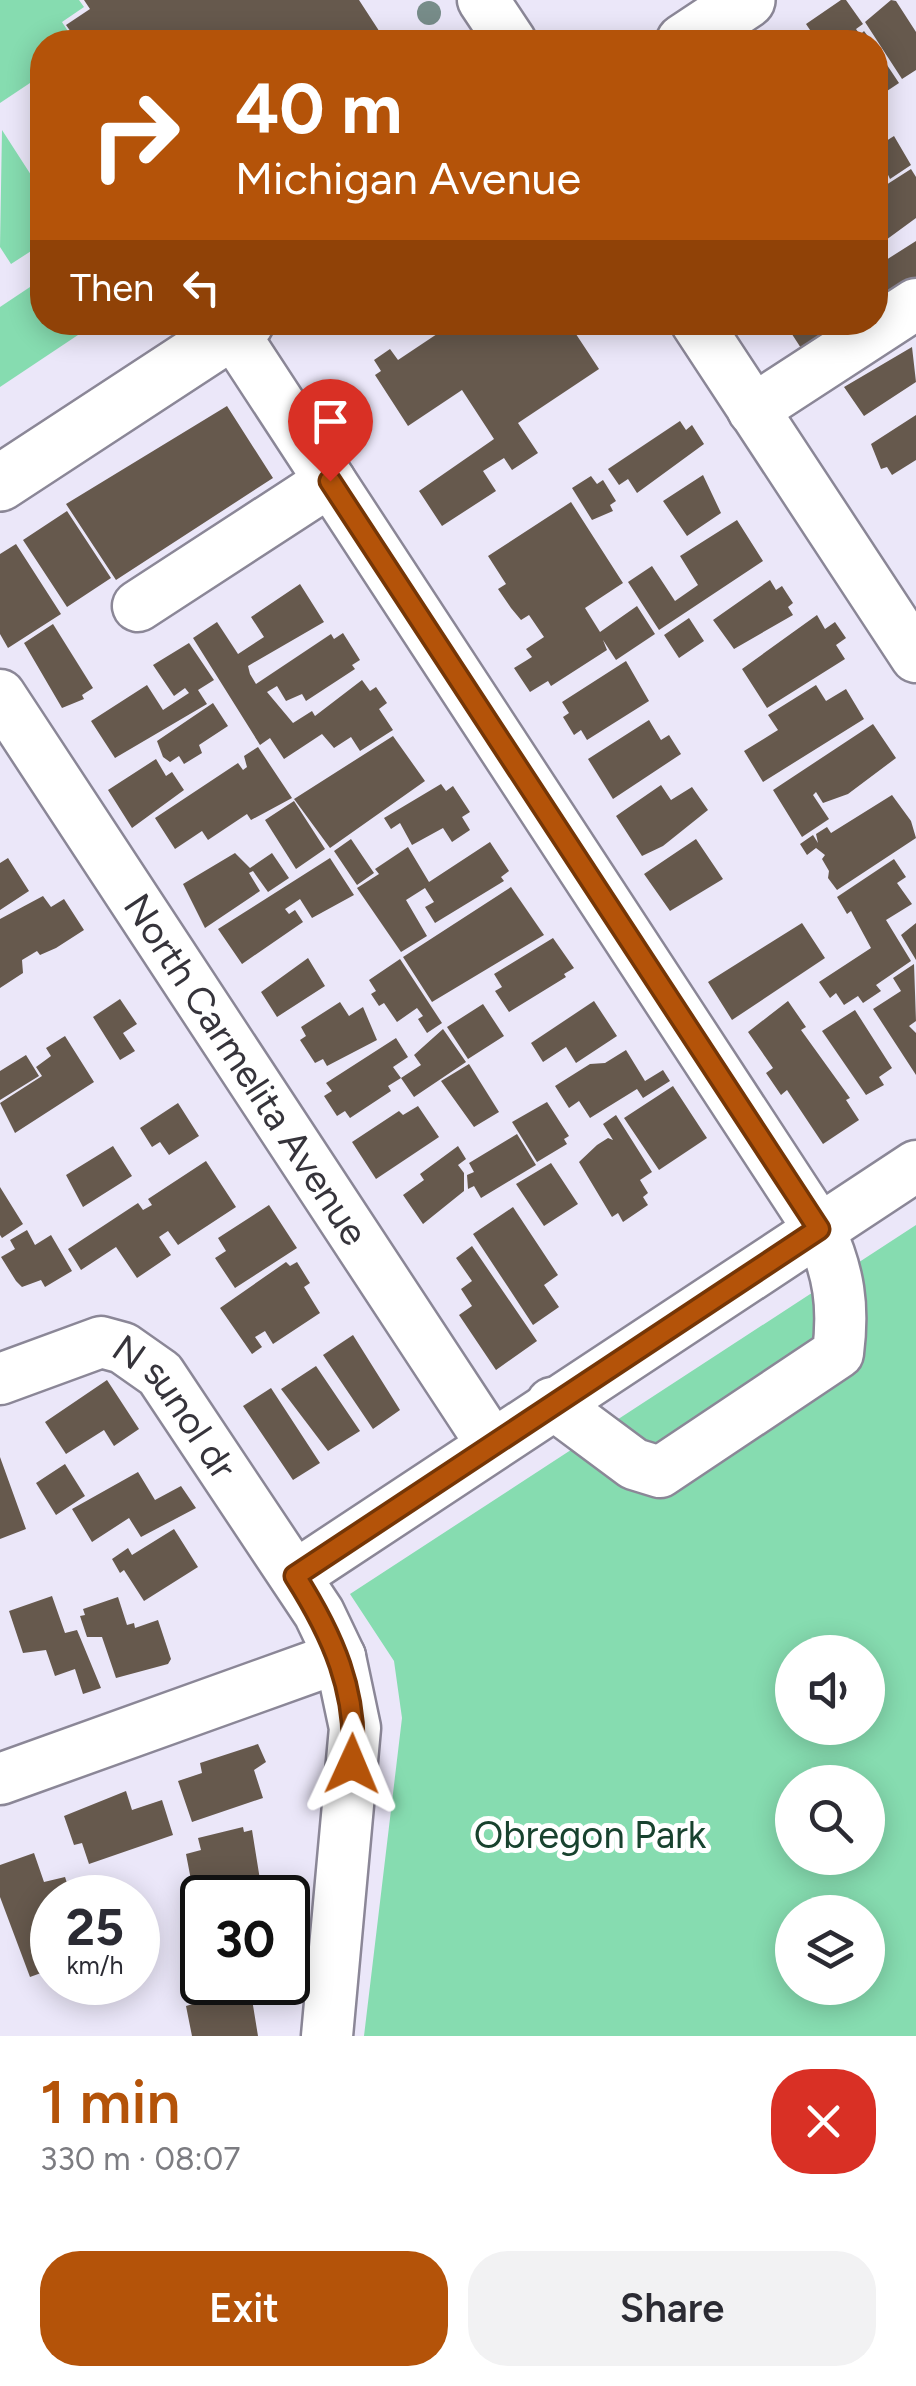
<!DOCTYPE html>
<html lang="en">
<head>
<meta charset="utf-8">
<style>
	:root { --surface:#fff; --page:#f2f2f3; --text:#2b2b33; --muted:#7c7c81; --accent:#b45309 }
	body { margin:0; font-family:Figtree,sans-serif; background:var(--page); color:var(--text); height:100vh; display:flex; flex-direction:column; font-size:38px; white-space:nowrap }
	* { box-sizing:border-box; margin:0 }
	p { font-size:32px; color:var(--muted) }
	.icon { flex:none; width:55px; height:55px; fill:none; stroke:currentColor; stroke-width:2; stroke-linecap:round; stroke-linejoin:round }
	.map { position:relative; height:2036px; overflow:hidden }
	.side { display:flex; flex-direction:column; background:var(--surface); flex:1 }
	.side>* { flex:none }
	.banner { position:absolute; left:30px; top:30px; width:858px; height:305px; border-radius:40px; box-shadow:0 5px 25px #0003; background:#b45309; color:#fff; overflow:hidden }
	.tools { position:absolute; left:775px; top:1635px; display:grid; gap:20px }
	.tools a { display:grid; place-items:center; width:110px; height:110px; border-radius:50%; background:var(--surface); box-shadow:0 5px 25px #0003; font-size:50px }
	.speed { position:absolute; left:30px; top:1875px; display:flex; gap:20px; font-size:50px; font-weight:700; text-align:center }
	.speed>* { display:grid; place-content:center; width:130px; height:130px; border-radius:50%; background:var(--surface); box-shadow:0 5px 25px #0003; line-height:1 }
	.speed small { font-size:25px; font-weight:400 }
	.speed .limit { border:5px solid #111; border-radius:15px; background:#fff; color:#111 }
	.pin { position:absolute; display:grid; place-items:center; width:85px; height:85px; color:#fff; margin:-102px -42px; border-radius:50% 50% 50% 0; rotate:-45deg; box-shadow:0 0 10px #0007 }
	.pin .icon { rotate:45deg }
	.me { position:absolute; width:110px; margin:-55px; rotate:1deg; stroke-linejoin:round; filter:drop-shadow(0 0 8px #0008) }
	.turn { display:flex; align-items:center; gap:35px; height:210px; padding:0 40px; font-size:45px }
	.turn .icon { width:130px; height:130px; stroke-width:2.5 }
	.turn b { display:block; font-size:70px; line-height:85px }
	.then { display:flex; align-items:center; height:95px; padding:0 40px; background:#0003; gap:20px; font-size:38px }
	.round { display:grid; place-items:center; flex:none; width:105px; height:105px; border-radius:40px; background:var(--page) }
	.summary { display:flex; align-items:center; justify-content:space-between; height:170px; padding:0 40px }
	h1 { font-size:60px; font-weight:600; line-height:75px; color:var(--accent) }
	.cta { display:flex; gap:20px; margin-top:auto; padding:20px 40px }
	.cta a { flex:1; height:115px; border-radius:40px; background:var(--accent); color:#fff; font-size:40px; font-weight:600; line-height:115px; text-align:center }
	.cta a+a { background:var(--page); color:var(--text) }
	.map>svg:first-child { display:block }
	.green { fill:#86dcb0; fill-rule:evenodd }
	.building { fill:#66594d }
	.lines { fill:none; stroke-linecap:round; stroke-linejoin:round }
	.minor-casing { stroke:#8b8797; stroke-width:55 }
	.major-casing { stroke:#8b8797; stroke-width:60 }
	.minor { stroke:#fff; stroke-width:50 }
	.major { stroke:#fff; stroke-width:55 }
	.tree { fill:#778c89 }
	.route-casing { stroke:#753606; stroke-width:25 }
	.route { stroke:#b45309; stroke-width:18 }
	.labels { text-anchor:middle; dominant-baseline:central; stroke-width:10; stroke-linejoin:round; paint-order:stroke }
	.street-label { font-size:38px; fill:#36343b; stroke:#fff }
	.park-label { font-size:38px; fill:#18422e; stroke:#fff }
</style>
</head>
<body>
<div class="map">
<svg width="916" height="2036" viewBox="0 0 916 2036">
	<rect width="100%" height="100%" fill="#ebe7f9"/>
	<path class="green" d="M 0,0 L 79,0 L 84,7 L 62,22 L 75,42 L 42,42 L 42,75 L 0,103 Z
		M 2,130 L 42,192 L 42,244 L 11,264 L 0,247 Z
		M 42,279 L 42,322 L 96,323 L 0,387 L 0,307 Z
		M 916,1225 L 916,2036 L 364,2036 L 402,1718 L 394,1661 L 350,1594 ZM 792,1652 L 868,1652 L 868,1728 L 792,1728 ZM 792,1782 L 868,1782 L 868,1858 L 792,1858 ZM 792,1912 L 868,1912 L 868,1988 L 792,1988 Z"/>
	<path class="building" d="M 84,0 L 359,0 L 385,40 L 78,42 L 66,25 L 90,9 Z
		M 841,0 L 846,0 L 863,24 L 856,29 L 860,35 L 864,31 L 872,42 L 818,42 L 806,24 Z
		M 891,0 L 896,1 L 916,32 L 916,70 L 902,79 L 865,22 Z
		M 875,47 L 899,83 L 875,99 Z
		M 894,136 L 911,165 L 890,179 L 875,148 Z
		M 911,169 L 916,177 L 916,218 L 875,248 L 875,192 Z
		M 916,241 L 916,298 L 812,365 L 786,325 L 875,322 L 875,267 Z
		M 438,322 L 568,322 L 599,369 L 518,423 L 538,453 L 512,470 L 504,458 L 483,471 L 496,491 L 442,526 L 419,491 L 494,439 L 462,390 L 408,426 L 375,375 L 381,371 L 374,360 L 390,349 L 398,360 L 443,330 Z
		M 912,347 L 916,382 L 864,416 L 844,387 Z
		M 227,406 L 273,478 L 116,580 L 66,504 Z
		M 916,415 L 916,460 L 892,475 L 887,467 L 881,469 L 871,444 Z
		M 680,421 L 686,430 L 692,425 L 704,444 L 637,493 L 628,479 L 619,485 L 608,469 Z
		M 703,475 L 721,513 L 687,536 L 663,501 Z
		M 591,476 L 597,484 L 603,480 L 616,501 L 610,505 L 613,511 L 592,520 L 572,488 Z
		M 571,502 L 623,583 L 585,608 L 600,632 L 637,606 L 655,634 L 616,660 L 603,640 L 607,650 L 551,686 L 548,681 L 530,692 L 514,668 L 532,657 L 526,649 L 544,637 L 529,615 L 521,620 L 511,608 L 498,589 L 506,584 L 488,556 Z
		M 67,511 L 111,578 L 67,607 L 23,540 Z
		M 737,520 L 763,561 L 659,630 L 628,582 L 652,566 L 675,601 L 698,585 L 680,556 Z
		M 16,544 L 61,614 L 8,648 L 0,634 L 0,554 Z
		M 770,580 L 776,590 L 782,586 L 793,603 L 788,607 L 793,615 L 734,649 L 713,620 Z
		M 300,584 L 324,622 L 248,666 L 250,674 L 256,684 L 331,634 L 334,639 L 343,633 L 360,660 L 352,665 L 355,669 L 306,701 L 302,694 L 286,701 L 277,686 L 267,692 L 293,723 L 312,711 L 315,716 L 362,680 L 370,691 L 376,687 L 387,703 L 379,709 L 393,730 L 360,751 L 351,737 L 334,748 L 322,734 L 284,759 L 270,738 L 260,745 L 193,638 L 217,622 L 238,654 L 264,637 L 251,617 Z
		M 817,615 L 825,629 L 835,622 L 846,638 L 836,645 L 845,659 L 767,708 L 742,669 Z
		M 689,618 L 704,641 L 679,658 L 664,635 Z
		M 53,624 L 93,688 L 82,695 L 84,699 L 62,708 L 24,643 Z
		M 189,643 L 214,680 L 198,690 L 207,704 L 115,758 L 91,721 L 147,685 L 163,710 L 189,693 L 185,688 L 174,696 L 153,665 Z
		M 626,661 L 649,701 L 587,740 L 581,730 L 574,735 L 563,717 L 569,713 L 562,702 Z
		M 816,685 L 826,701 L 846,689 L 864,719 L 763,782 L 744,751 L 778,730 L 768,715 Z
		M 213,703 L 228,726 L 199,745 L 202,753 L 184,764 L 179,756 L 170,762 L 163,757 L 157,741 Z
		M 649,720 L 661,740 L 669,735 L 681,754 L 613,799 L 588,759 Z
		M 873,724 L 896,758 L 848,794 L 823,803 L 816,792 L 813,795 L 829,819 L 802,837 L 773,790 Z
		M 393,736 L 425,781 L 330,848 L 294,799 Z
		M 258,747 L 292,798 L 251,820 L 247,814 L 208,840 L 202,831 L 175,849 L 155,818 L 238,763 L 243,770 L 247,767 L 244,756 Z
		M 156,759 L 166,776 L 172,772 L 184,790 L 132,828 L 108,790 Z
		M 441,784 L 446,791 L 453,786 L 470,812 L 462,817 L 470,830 L 452,842 L 443,828 L 412,845 L 400,823 L 391,829 L 384,818 Z
		M 661,785 L 671,800 L 692,787 L 708,810 L 663,846 L 642,856 L 616,816 Z
		M 892,795 L 911,821 L 916,838 L 837,890 L 828,878 L 829,871 L 822,859 L 825,855 L 816,848 L 807,855 L 800,844 L 813,835 L 818,843 L 816,834 L 827,827 L 831,833 Z
		M 294,801 L 325,849 L 296,869 L 265,820 Z
		M 351,839 L 374,873 L 357,885 L 334,851 Z
		M 696,839 L 723,879 L 670,911 L 644,874 Z
		M 490,842 L 509,871 L 501,877 L 504,881 L 435,923 L 425,907 L 434,902 L 425,888 L 406,900 L 427,936 L 401,952 L 357,888 L 379,874 L 375,869 L 408,847 L 429,882 Z
		M 235,853 L 250,868 L 272,853 L 289,878 L 268,892 L 253,871 L 249,873 L 260,891 L 205,928 L 183,884 Z
		M 8,858 L 29,891 L 0,910 L 0,863 Z
		M 330,858 L 354,895 L 312,918 L 300,899 L 285,909 L 289,914 L 295,910 L 303,922 L 242,964 L 218,929 Z
		M 894,859 L 906,877 L 897,883 L 912,904 L 886,920 L 911,961 L 876,985 L 881,991 L 863,1003 L 858,996 L 844,1005 L 836,993 L 830,998 L 819,982 L 871,948 L 851,911 L 847,914 L 837,897 Z
		M 511,887 L 544,935 L 432,1002 L 403,957 Z
		M 43,896 L 51,907 L 64,899 L 84,930 L 56,948 L 40,955 L 37,951 L 22,960 L 23,973 L 0,988 L 0,919 Z
		M 802,923 L 825,958 L 732,1020 L 708,982 Z
		M 916,923 L 916,960 L 901,935 Z
		M 553,938 L 574,968 L 564,974 L 566,977 L 509,1012 L 495,991 L 502,987 L 494,974 Z
		M 308,958 L 325,986 L 277,1017 L 261,992 Z
		M 400,959 L 442,1023 L 427,1033 L 418,1019 L 423,1016 L 417,1008 L 397,1022 L 384,1003 L 379,1006 L 371,994 L 376,991 L 369,980 Z
		M 914,964 L 916,1021 L 909,1026 L 916,1033 L 916,1075 L 873,1009 L 901,991 L 893,978 Z
		M 120,999 L 137,1024 L 123,1033 L 135,1051 L 120,1060 L 93,1017 Z
		M 594,1001 L 617,1036 L 576,1063 L 566,1047 L 543,1062 L 531,1043 Z
		M 788,1001 L 806,1027 L 801,1030 L 850,1098 L 846,1100 L 859,1120 L 823,1144 L 787,1090 L 781,1095 L 766,1073 L 773,1068 L 748,1032 Z
		M 340,1002 L 349,1016 L 363,1007 L 377,1040 L 327,1066 L 323,1059 L 315,1063 L 300,1040 L 306,1036 L 301,1027 Z
		M 483,1004 L 504,1036 L 468,1059 L 447,1027 Z
		M 855,1010 L 892,1068 L 879,1077 L 884,1085 L 866,1095 L 822,1031 Z
		M 443,1029 L 466,1062 L 414,1097 L 401,1078 L 421,1065 L 414,1055 Z
		M 65,1036 L 94,1082 L 15,1133 L 0,1103 L 42,1076 L 36,1067 L 51,1056 L 46,1048 Z
		M 396,1038 L 408,1057 L 393,1067 L 401,1078 L 388,1086 L 391,1091 L 350,1118 L 345,1111 L 337,1116 L 324,1096 L 332,1091 L 326,1083 Z
		M 626,1050 L 645,1081 L 663,1070 L 670,1081 L 643,1098 L 637,1089 L 590,1118 L 579,1101 L 569,1108 L 555,1086 L 590,1064 L 605,1063 Z
		M 26,1055 L 39,1076 L 0,1100 L 0,1071 Z
		M 469,1064 L 499,1112 L 474,1127 L 441,1081 Z
		M 673,1086 L 707,1138 L 659,1170 L 624,1118 Z
		M 547,1102 L 569,1136 L 564,1139 L 567,1144 L 537,1162 L 512,1122 Z
		M 178,1103 L 199,1136 L 169,1155 L 160,1142 L 152,1147 L 140,1128 Z
		M 418,1106 L 439,1137 L 376,1179 L 352,1142 L 399,1111 L 403,1115 Z
		M 616,1115 L 652,1172 L 640,1180 L 648,1193 L 643,1197 L 648,1205 L 623,1222 L 618,1213 L 612,1217 L 579,1162 L 597,1145 L 608,1138 L 613,1140 L 603,1124 Z
		M 517,1134 L 536,1165 L 481,1198 L 474,1186 L 468,1189 L 467,1175 L 474,1172 L 469,1163 Z
		M 113,1146 L 132,1176 L 83,1207 L 66,1175 Z
		M 458,1146 L 466,1159 L 458,1165 L 464,1173 L 464,1191 L 423,1224 L 403,1195 L 424,1180 L 420,1174 Z
		M 206,1161 L 236,1207 L 178,1245 L 168,1231 L 159,1237 L 171,1255 L 137,1278 L 116,1247 L 81,1270 L 68,1249 L 138,1203 L 143,1210 L 152,1205 L 148,1199 Z
		M 551,1163 L 578,1204 L 544,1226 L 516,1184 Z
		M 0,1187 L 23,1224 L 2,1238 L 0,1235 Z
		M 269,1205 L 297,1248 L 235,1288 L 215,1258 L 226,1251 L 218,1238 Z
		M 513,1207 L 558,1275 L 544,1285 L 559,1307 L 533,1325 L 473,1234 Z
		M 27,1230 L 35,1245 L 51,1235 L 72,1271 L 45,1287 L 41,1280 L 22,1287 L 16,1281 L 1,1257 L 15,1249 L 10,1240 Z
		M 472,1246 L 537,1341 L 496,1370 L 459,1315 L 472,1306 L 461,1289 L 472,1281 L 456,1258 Z
		M 286,1262 L 290,1266 L 297,1262 L 310,1283 L 304,1287 L 320,1313 L 273,1344 L 265,1331 L 255,1337 L 262,1347 L 252,1354 L 220,1308 Z
		M 353,1335 L 400,1410 L 373,1429 L 323,1355 Z
		M 316,1366 L 360,1431 L 328,1451 L 281,1389 Z
		M 107,1380 L 139,1429 L 114,1446 L 104,1430 L 66,1454 L 45,1422 Z
		M 271,1388 L 320,1463 L 293,1480 L 243,1406 Z
		M 0,1457 L 26,1529 L 0,1539 Z
		M 65,1464 L 85,1496 L 56,1515 L 36,1483 Z
		M 138,1472 L 155,1500 L 181,1486 L 196,1508 L 141,1537 L 129,1518 L 92,1542 L 72,1509 Z
		M 174,1529 L 198,1567 L 144,1601 L 124,1570 L 120,1573 L 112,1559 L 128,1548 L 132,1555 Z
		M 52,1596 L 65,1633 L 77,1630 L 101,1688 L 83,1694 L 75,1669 L 55,1676 L 46,1650 L 23,1653 L 9,1611 Z
		M 118,1597 L 127,1625 L 134,1623 L 135,1628 L 158,1620 L 171,1659 L 168,1664 L 116,1678 L 102,1637 L 87,1637 L 80,1616 L 85,1615 L 83,1609 Z
		M 258,1744 L 266,1762 L 254,1770 L 263,1798 L 192,1822 L 178,1781 L 202,1773 L 200,1763 Z
		M 126,1791 L 132,1810 L 162,1800 L 173,1835 L 89,1864 L 82,1843 L 74,1845 L 64,1816 Z
		M 243,1827 L 244,1832 L 252,1830 L 261,1886 L 231,1898 L 202,1898 L 202,1905 L 196,1906 L 186,1854 L 201,1850 L 198,1838 Z
		M 34,1853 L 44,1882 L 65,1877 L 72,1898 L 52,1898 L 52,1969 L 30,1977 L 0,1897 L 0,1865 Z
		M 202,1982 L 233,1982 L 234,1987 L 206,1996 Z
		M 250,1987 L 258,2036 L 192,2036 L 186,2006 L 219,1996 L 218,1992 Z"/>
	<g class="lines">
		<g class="minor-casing">
			<g id="minor">
				<path d="M 483,0 L 511,42"/>
				<path d="M 696,322 L 916,657"/>
				<path d="M 232,331 L 819,1229 C 839,1272 844,1306 838,1353 L 660,1472 L 634,1464 L 552,1403"/>
				<path d="M 753,410 L 916,304"/>
				<path d="M 138,606 L 330,481"/>
				<path id="s1" d="M 0,695 L 491,1443"/>
				<path id="s2" d="M 0,1379 L 101,1342 L 123,1348 L 160,1374 L 319,1613 L 340,1657 L 355,1728 L 327,2036"/>
				<path d="M 295,1576 L 916,1166"/>
				<path d="M 0,1779 L 340,1657"/>
			</g>
		</g>
		<g class="major-casing">
			<path id="major" d="M 684,42 L 747,0
				M 0,483 L 246,322"/>
		</g>
		<use href="#minor" class="minor"/>
		<use href="#major" class="major"/>
	</g>
	<circle class="tree" cx="429" cy="13" r="12"/>
	<g class="lines">
		<g class="route-casing">
			<path id="route" d="M 330,481 L 819,1229 L 295,1576 C 332,1634 359,1693 352,1764"/>
		</g>
		<use href="#route" class="route"/>
	</g>
	<g class="labels">
		<g class="street-label">
			<text stroke="none"><textPath href="#s1" startOffset="448">North Carmelita Avenue</textPath></text>
			<text stroke="none"><textPath href="#s2" startOffset="210">N sunol dr</textPath></text>
		</g>
		<g class="park-label">
			<text x="590" y="1835">Obregon Park</text>
		</g>
	</g>
</svg>
<div class="tools">
<a><svg class="icon" aria-label="sound" viewBox="0 0 24 24"><path d="M4 9h4l5-4v14l-5-4H4zM17 9q2 3 0 6"/></svg></a>
<a><svg class="icon" aria-label="search" viewBox="0 0 24 24"><circle cx="10" cy="10" r="6"/><path d="M15 15l6 6"/></svg></a>
<a><svg class="icon" aria-label="layers" viewBox="0 0 24 24"><path d="M12 4l9 5-9 5-9-5zM3 14l9 5 9-5"/></svg></a>
</div>
<div class="speed"><div>25<small>km/h</small></div><div class="limit">30</div></div>
<div class="pin" style="left:330px;top:481px;background:#d93025"><svg class="icon" aria-label="arrive" viewBox="0 0 24 24"><path d="M6 21V4h12l-3 4 3 4H6"/></svg></div>
<svg class="me" style="left:352px;top:1764px" viewBox="-20 -20 40 40"><path d="M0-17L14 15 0 8-14 15z" fill="#b45309" stroke="#fff" stroke-width="4"/></svg>
<div class="banner">
<div class="turn"><svg class="icon" aria-label="right" viewBox="0 0 24 24"><path d="M7 20v-9h11M14 6l5 5-5 5"/></svg><div><b>40 m</b>Michigan Avenue</div></div>
<div class="then">Then<svg class="icon" aria-label="left" viewBox="0 0 24 24"><path d="M17 20v-9H6M10 6l-5 5 5 5"/></svg></div>
</div>
</div>
<section class="side">
<div class="summary"><div><h1>1 min</h1><p>330 m · 08:07</p></div><a class="round" style="background:#d93025;color:#fff"><svg class="icon" aria-label="close" viewBox="0 0 24 24"><path d="M6 6l12 12M18 6L6 18"/></svg></a></div>
<div class="cta"><a>Exit</a><a>Share</a></div>
</section>
</body>
</html>
